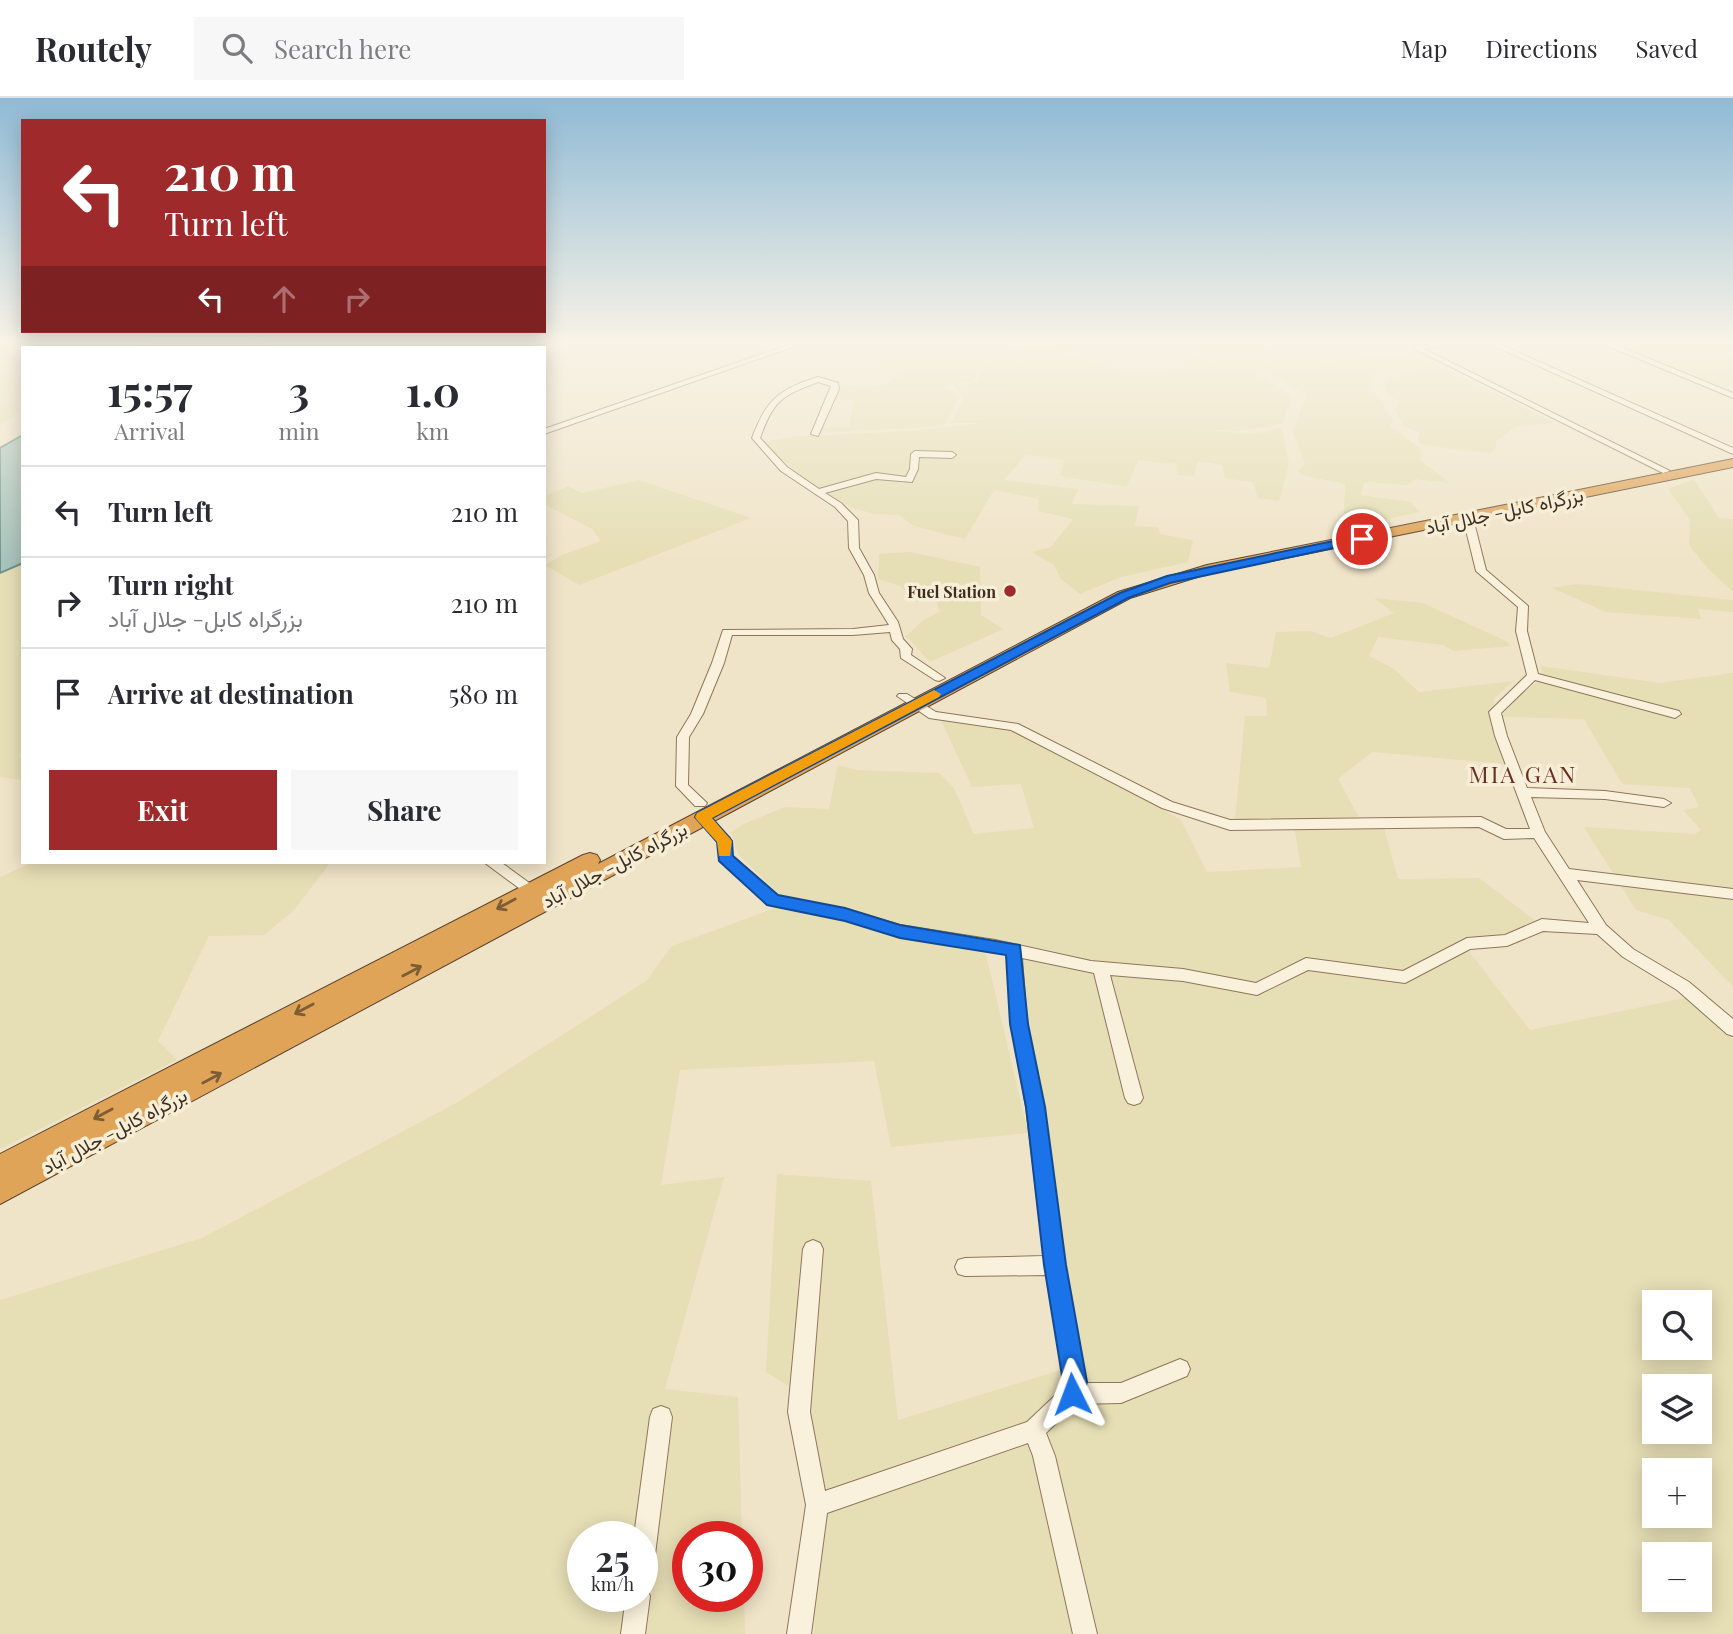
<!DOCTYPE html>
<html lang="en">
<head>
<meta charset="utf-8">
<style>
	:root { --surface:#fff; --page:#f7f7f7; --text:#2b2b33; --muted:#7c7c81; --line:#e1e1e2; --accent:#9e2a2b }
	body { margin:0; font-family:"Playfair Display",Vazirmatn,serif; background:var(--page); color:var(--text); height:100vh; display:flex; flex-direction:column; font-size:26px; white-space:nowrap }
	* { box-sizing:border-box; margin:0 }
	p { font-size:23px; color:var(--muted) }
	.icon { flex:none; width:38px; height:38px; fill:none; stroke:currentColor; stroke-width:2; stroke-linecap:round; stroke-linejoin:round }
	.map { position:relative; flex:1; overflow:hidden }
	.sheet { position:absolute; left:21px; top:248px; width:525px; height:518px; display:flex; flex-direction:column; background:var(--surface); border-radius:0px; box-shadow:0 4px 18px #0003 }
	.sheet>* { flex:none }
	.top-card { position:absolute; left:21px; top:21px; width:525px; height:214px; border-radius:0px; box-shadow:0 4px 18px #0003; background:#9e2a2b; color:#fff; overflow:hidden }
	.tools { position:absolute; left:1642px; top:1192px; display:grid; gap:14px }
	.tools a { display:grid; place-items:center; width:70px; height:70px; border-radius:0px; background:var(--surface); box-shadow:0 4px 18px #0003; font-size:35px }
	.speed { position:absolute; left:567px; top:1423px; display:flex; gap:14px; font-size:35px; font-weight:700; text-align:center }
	.speed>* { display:grid; place-content:center; width:91px; height:91px; border-radius:50%; background:var(--surface); box-shadow:0 4px 18px #0003; line-height:1 }
	.speed small { font-size:18px; font-weight:400 }
	.speed .limit { border:10px solid #d22; background:#fff; color:#111 }
	.pin { position:absolute; display:grid; place-items:center; width:60px; height:60px; color:#fff; margin:-30px; border:4px solid #fff; border-radius:50%; box-shadow:0 2px 7px #0007 }
	.me { position:absolute; width:77px; margin:-38px; rotate:357deg; stroke-linejoin:round; filter:drop-shadow(0 0 5px #0008) }
	.turn { display:flex; align-items:center; gap:24px; height:147px; padding:0 28px; font-size:32px }
	.turn .icon { width:91px; height:91px; stroke-width:2.5 }
	.turn b { display:block; font-size:49px; line-height:60px }
	.lanes { display:flex; align-items:center; height:66px; padding:0 28px; background:#0003; justify-content:center; gap:35px; direction:ltr }
	.lanes .off { opacity:.35 }
	.eta { display:flex; justify-content:space-evenly; align-items:center; height:119px; text-align:center }
	.eta b { font-size:42px; font-weight:700; line-height:49px }
	.primary-button { display:flex; gap:14px; margin-top:auto; padding:14px 28px }
	.primary-button a { flex:1; height:80px; border-radius:0px; background:var(--accent); color:#fff; font-size:28px; font-weight:700; line-height:80px; text-align:center }
	.primary-button a+a { background:var(--page); color:var(--text) }
	ul { padding:0; list-style:none }
	li { display:flex; align-items:center; gap:21px; height:91px; padding:0 28px; border-top:2px solid var(--line) }
	li div { flex:1 }
	li b { display:block; font-size:26px }
	li em { font-style:normal }
	header { display:flex; align-items:center; gap:42px; box-sizing:border-box; height:98px; padding:0 35px; background:var(--surface); border-bottom:2px solid var(--line) }
	header strong { font-size:33px }
	nav { display:flex; gap:38px; margin-inline-start:auto; font-size:24px }
	.search { width:490px; height:63px; background:var(--page); display:flex; align-items:center; gap:18px; box-sizing:border-box; padding:0 24px; border-radius:0px; color:var(--muted); font-size:26px }
	.map>svg:first-child { display:block }
	.farmland { fill:#e6deb5; fill-rule:evenodd }
	.water { fill:#a9c4bc; stroke:#6f938a; stroke-width:2 }
	.lines { fill:none; stroke-linecap:round; stroke-linejoin:round }
	.minor-casing { stroke:#8d765c; stroke-width:2 }
	.highway-casing { stroke:#5b4430; stroke-width:2 }
	.minor { fill:#faf1dc; fill-rule:evenodd }
	.highway { fill:#e0a458; fill-rule:evenodd }
	.oneway { stroke:#7e5d36 }
	.route { fill:#1a73e8; stroke:#114b97; stroke-width:2 }
	.slow { fill:#f59e0b }
	.poi-dot { fill:#9e2a2b; stroke:#f7eed8; stroke-width:2.5 }
	.labels { text-anchor:middle; dominant-baseline:central; stroke-width:7; stroke-linejoin:round; paint-order:stroke }
	.far-poi-label { font-size:16px; font-weight:bold; fill:#3d2e20; stroke:#f7eed8; text-anchor:end }
	.street-label { font-size:19px; fill:#3d2e20; stroke:#f7eed8 }
	.quarter-label { font-size:23px; letter-spacing:2px; fill:#6b2e1e; stroke:#f7eed8 }
</style>
</head>
<body>
<header>
<strong>Routely</strong>
<div class="search"><svg class="icon" aria-label="search" viewBox="0 0 24 24"><circle cx="10" cy="10" r="6"/><path d="M15 15l6 6"/></svg>Search here</div>
<nav><a>Map</a><a>Directions</a><a>Saved</a></nav>
</header>
<div class="map">
<svg width="1733" height="1536" viewBox="0 0 1733 1536">
	<rect width="100%" height="100%" fill="#f0e4c8"/>
	<path class="farmland" d="M 0,246 L 126,246 L 117,250 L 23,250 L 23,311 L 0,328 Z
		M 856,246 L 990,246 L 988,257 L 980,263 L 974,283 L 946,288 L 959,298 L 944,328 L 819,335 L 822,330 L 849,329 L 854,303 L 834,301 L 835,296 L 844,288 L 866,290 L 885,286 L 908,272 L 861,258 L 876,251 Z
		M 999,246 L 1028,248 L 1072,246 L 1070,258 L 1112,271 L 1155,273 L 1187,269 L 1191,254 L 1229,274 L 1232,274 L 1182,246 L 1393,246 L 1384,247 L 1390,252 L 1274,273 L 1252,273 L 1291,297 L 1283,326 L 1236,333 L 1197,331 L 1252,336 L 1282,330 L 1289,365 L 1279,403 L 1258,400 L 1253,384 L 1225,380 L 1222,367 L 1198,363 L 1194,378 L 1177,377 L 1176,366 L 1138,362 L 1127,389 L 1060,378 L 1064,362 L 1026,357 L 1004,382 L 1078,391 L 1072,406 L 1139,408 L 1135,428 L 1158,429 L 1160,436 L 1193,442 L 1188,464 L 1121,479 L 1080,496 L 1061,481 L 1054,467 L 1032,454 L 1051,449 L 1073,421 L 1038,413 L 1039,401 L 994,392 L 965,441 L 914,428 L 899,417 L 875,416 L 852,410 L 808,384 L 762,344 L 800,338 L 907,333 L 983,325 L 951,325 L 964,299 L 953,288 L 976,285 L 988,258 Z
		M 1616,246 L 1733,246 L 1733,288 L 1717,288 Z
		M 1380,256 L 1395,256 L 1418,267 L 1373,277 L 1371,291 L 1384,306 L 1384,311 L 1394,323 L 1390,328 L 1421,351 L 1421,363 L 1450,385 L 1415,381 L 1407,387 L 1364,384 L 1361,397 L 1411,404 L 1420,414 L 1383,422 L 1344,415 L 1345,386 L 1302,377 L 1298,373 L 1305,366 L 1293,334 L 1306,297 L 1268,274 Z
		M 1432,265 L 1555,325 L 1515,329 L 1496,343 L 1496,350 L 1490,355 L 1422,347 L 1417,342 L 1420,335 L 1404,328 L 1395,312 L 1400,303 L 1387,296 L 1385,282 Z
		M 1694,381 L 1719,420 L 1733,421 L 1733,494 L 1709,472 L 1689,447 L 1690,422 L 1668,391 Z
		M 639,382 L 751,420 L 579,487 L 545,467 L 562,457 L 601,443 L 592,431 L 544,406 L 544,399 L 568,388 L 582,395 Z
		M 910,454 L 980,469 L 981,517 L 1003,531 L 930,564 L 906,538 L 925,521 L 940,514 L 936,502 L 917,504 L 900,488 L 878,481 L 879,456 Z
		M 23,465 L 23,653 L 15,662 L 23,655 L 23,682 L 0,679 L 0,475 Z
		M 1578,486 L 1733,502 L 1733,514 L 1698,511 L 1701,521 L 1606,514 L 1552,490 Z
		M 1374,500 L 1423,505 L 1506,543 L 1511,548 L 1454,553 L 1443,547 L 1378,539 L 1369,558 L 1394,571 L 1419,594 L 1514,583 L 1494,600 L 1493,626 L 1504,666 L 1372,654 L 1338,681 L 1359,719 L 1235,723 L 1245,618 L 1267,618 L 1266,600 L 1230,594 L 1226,565 L 1269,570 L 1276,534 L 1310,533 L 1331,540 L 1394,515 Z
		M 1541,568 L 1660,585 L 1733,575 L 1733,889 L 1669,822 L 1636,812 L 1584,729 L 1695,736 L 1701,732 L 1683,712 L 1699,709 L 1690,690 L 1622,686 L 1584,621 L 1501,619 L 1517,600 L 1542,580 Z
		M 940,620 L 1004,629 L 1117,684 L 1181,722 L 1207,774 L 1301,769 L 1294,729 L 1383,726 L 1398,781 L 1479,780 L 1536,823 L 1467,851 L 1530,932 L 1699,897 L 1733,929 L 1733,1536 L 814,1536 L 815,1442 L 798,1294 L 766,1274 L 777,1076 L 871,1083 L 898,1322 L 1077,1267 L 1028,950 L 1004,853 L 782,799 L 738,756 L 731,734 L 746,725 L 785,709 L 829,711 L 838,667 L 857,672 L 939,675 L 954,690 L 974,736 L 1034,730 L 1021,686 L 972,689 ZM 1654,1204 L 1699,1204 L 1699,1250 L 1654,1250 ZM 1654,1288 L 1699,1288 L 1699,1334 L 1654,1334 ZM 1654,1372 L 1699,1372 L 1699,1418 L 1654,1418 ZM 1654,1456 L 1699,1456 L 1699,1502 L 1654,1502 Z
		M 31,765 L 330,765 L 294,812 L 264,837 L 209,838 L 158,943 L 177,962 L 0,1051 L 0,779 Z
		M 783,807 L 986,856 L 1028,1035 L 891,1049 L 874,963 L 680,972 L 661,1087 L 724,1079 L 665,1291 L 738,1299 L 742,1438 L 688,1438 L 688,1498 L 744,1498 L 745,1536 L 0,1536 L 0,1202 L 202,1140 L 458,1004 L 646,883 L 672,848 ZM 583,1438 L 642,1438 L 642,1498 L 583,1498 Z"/>
	<path class="water" d="M 145,246 L 269,246 L 267,250 L 137,250 Z
		M 23,337 L 23,465 L 0,475 L 0,350 Z"/>
	<g class="lines">
		<g class="minor-casing">
			<path id="minor" d="M 791,246 L 801,246 L 544,336 L 544,331 Z
				M 1451,246 L 1424,251 L 1670,373 L 1663,375 L 1413,250 L 1419,247 Z
				M 1490,246 L 1499,246 L 1733,350 L 1733,356 Z
				M 1603,246 L 1613,246 L 1733,295 L 1733,300 Z
				M 818,279 L 838,285 L 839,291 L 818,338 L 811,336 L 831,288 L 818,284 C 781,298 774,302 760,340 L 787,369 L 819,391 L 876,375 L 906,379 L 910,371 L 911,356 L 915,353 L 952,354 L 956,357 L 952,360 L 919,359 L 918,371 L 912,384 L 876,381 L 825,395 L 841,405 L 858,422 L 859,450 L 874,477 L 879,495 L 898,524 L 903,541 L 912,551 L 911,557 L 945,580 L 939,583 L 935,582 L 901,560 L 900,551 L 892,542 L 890,534 L 853,537 L 732,537 L 724,565 L 703,616 L 689,639 L 688,687 L 707,705 L 705,708 L 695,708 L 676,688 L 677,639 L 691,616 L 712,565 L 723,532 L 853,531 L 889,527 L 869,495 L 864,477 L 849,450 L 848,423 L 835,409 L 781,373 L 752,340 C 766,302 779,291 818,279 Z
				M 1462,417 L 1468,417 L 1474,424 L 1486,472 L 1528,508 L 1527,533 L 1538,576 L 1679,613 L 1681,616 L 1675,620 L 1535,582 L 1501,615 L 1507,638 L 1527,690 L 1605,693 L 1664,701 L 1671,705 L 1664,709 L 1605,701 L 1531,699 L 1545,734 L 1569,771 L 1733,791 L 1733,801 L 1577,782 L 1606,827 L 1633,851 L 1689,884 L 1733,921 L 1733,938 L 1727,936 L 1677,892 L 1623,859 L 1597,836 L 1543,833 L 1507,848 L 1470,851 L 1405,885 L 1308,872 L 1257,897 L 1183,883 L 1110,877 L 1143,1000 L 1140,1005 L 1134,1007 L 1128,1005 L 1125,1000 L 1094,875 L 1022,860 L 1027,926 L 1044,1009 L 1065,1167 L 1085,1285 L 1121,1285 L 1180,1261 L 1187,1264 L 1190,1271 L 1187,1278 L 1121,1305 L 1076,1306 L 1046,1335 L 1055,1358 L 1097,1536 L 1073,1536 L 1033,1358 L 1028,1345 L 827,1415 L 811,1536 L 787,1536 L 806,1407 L 788,1314 L 803,1151 L 806,1145 L 813,1142 L 820,1145 L 823,1151 L 810,1314 L 825,1393 L 1027,1324 L 1063,1290 L 1065,1284 L 1047,1177 L 965,1178 L 958,1176 L 955,1169 L 958,1162 L 965,1160 L 1044,1158 L 1026,1009 L 1011,926 L 1007,856 L 900,839 L 845,821 L 768,806 L 720,762 L 718,744 L 695,719 L 702,714 L 707,716 L 730,740 L 732,757 L 777,798 L 845,811 L 900,827 L 995,842 L 1091,863 L 1183,871 L 1256,885 L 1306,860 L 1403,873 L 1467,840 L 1505,837 L 1542,821 L 1589,825 L 1534,740 L 1504,741 L 1479,729 L 1230,732 L 1162,710 L 1011,632 L 929,620 L 897,598 L 899,596 L 907,596 L 936,614 L 1018,626 L 1172,704 L 1230,722 L 1481,719 L 1506,731 L 1530,731 L 1495,638 L 1489,614 L 1527,577 L 1516,533 L 1518,509 L 1476,473 L 1464,424 L 1460,419 Z
				M 485,765 L 502,765 L 539,792 L 532,797 L 527,796 Z
				M 661,1308 L 669,1311 L 672,1319 L 654,1465 L 650,1473 L 642,1477 L 642,1438 L 634,1438 L 650,1319 L 653,1311 Z
				M 642,1488 L 646,1490 L 650,1498 L 645,1536 L 621,1536 L 626,1498 L 642,1498 Z"/>
		</g>
		<g class="highway-casing">
			<path id="highway" d="M 1733,361 L 1733,369 L 1207,476 L 1130,500 L 0,1106 L 0,1056 L 583,757 L 590,755 L 597,757 L 600,762 L 598,766 L 1118,494 L 1207,467 Z"/>
		</g>
		<use href="#minor" class="minor"/>
		<use href="#highway" class="highway"/>
	</g>
	<defs><path id="oneway-shaft" d="M-6 0H5M1.5-3L5.5 0L1.5 3" fill="none" stroke-width="1.6" stroke-linecap="round" stroke-linejoin="round" transform="scale(1.75)"/></defs>
	<g class="oneway">
		<use href="#oneway-shaft" transform="translate(506 806) rotate(152)"/>
		<use href="#oneway-shaft" transform="translate(412 873) rotate(-28)"/>
		<use href="#oneway-shaft" transform="translate(304 911) rotate(152)"/>
		<use href="#oneway-shaft" transform="translate(212 980) rotate(-28)"/>
		<use href="#oneway-shaft" transform="translate(103 1016) rotate(152)"/>
	</g>
	<linearGradient id="sky" x2="0" y2="1"><stop stop-color="#8fbad6"/><stop offset="0.53" stop-color="#f8f3e6"/><stop offset="1" stop-color="#f8f3e6" stop-opacity="0"/></linearGradient>
	<rect width="1733" height="461" fill="url(#sky)"/>
	<path class="route" d="M 1362,437 L 1366,438 L 1366,443 L 1170,485 L 1128,500 L 712,720 L 732,743 L 733,758 L 778,797 L 845,810 L 900,827 L 1020,847 L 1028,926 L 1045,1009 L 1066,1167 L 1087,1284 L 1081,1304 L 1072,1308 L 1064,1304 L 1060,1296 L 1063,1284 L 1044,1167 L 1026,1009 L 1010,926 L 1006,857 L 900,840 L 845,823 L 767,807 L 719,763 L 717,744 L 695,719 L 697,715 L 1120,495 L 1167,478 Z"/>
	<path class="slow" d="M 934,592 L 941,596 L 939,599 L 712,720 L 732,743 L 730,758 L 719,758 L 717,744 L 697,722 L 695,719 L 697,715 Z"/>
	<circle class="poi-dot" cx="1010" cy="493" r="7"/>
	<g class="labels">
		<g class="far-poi-label">
			<text x="996" y="493">Fuel Station</text>
		</g>
		<g class="street-label">
			<text transform="translate(1504 412) rotate(-12)">بزرگراه کابل- جلال آباد</text>
			<text transform="translate(614 766) rotate(-28)">بزرگراه کابل- جلال آباد</text>
			<text transform="translate(114 1032) rotate(-28)">بزرگراه کابل- جلال آباد</text>
		</g>
		<g class="quarter-label">
			<text x="1523" y="675">MIA GAN</text>
		</g>
	</g>
</svg>
<div class="tools">
<a><svg class="icon" aria-label="search" viewBox="0 0 24 24"><circle cx="10" cy="10" r="6"/><path d="M15 15l6 6"/></svg></a>
<a><svg class="icon" aria-label="layers" viewBox="0 0 24 24"><path d="M12 4l9 5-9 5-9-5zM3 14l9 5 9-5"/></svg></a>
<a>+</a>
<a>−</a>
</div>
<div class="speed"><div>25<small>km/h</small></div><div class="limit">30</div></div>
<div class="pin" style="left:1362px;top:441px;background:#d93025"><svg class="icon" aria-label="arrive" viewBox="0 0 24 24"><path d="M6 21V4h12l-3 4 3 4H6"/></svg></div>
<svg class="me" style="left:1072px;top:1296px" viewBox="-20 -20 40 40"><path d="M0-17L14 15 0 8-14 15z" fill="#1a73e8" stroke="#fff" stroke-width="4"/></svg>
<div class="top-card">
<div class="turn"><svg class="icon" aria-label="left" viewBox="0 0 24 24"><path d="M17 20v-9H6M10 6l-5 5 5 5"/></svg><div><b>210 m</b>Turn left</div></div>
<div class="lanes"><svg class="icon" aria-label="left" viewBox="0 0 24 24"><path d="M17 20v-9H6M10 6l-5 5 5 5"/></svg><svg class="icon off" aria-label="ahead" viewBox="0 0 24 24"><path d="M12 20V5M6 11l6-6 6 6"/></svg><svg class="icon off" aria-label="right" viewBox="0 0 24 24"><path d="M7 20v-9h11M14 6l5 5-5 5"/></svg></div>
</div>
<section class="sheet">
<div class="eta">
<div><b>15:57</b><p>Arrival</p></div>
<div><b>3</b><p>min</p></div>
<div><b>1.0</b><p>km</p></div>
</div>
<ul>
<li><svg class="icon" aria-label="left" viewBox="0 0 24 24"><path d="M17 20v-9H6M10 6l-5 5 5 5"/></svg><div><b>Turn left</b></div><em>210 m</em></li>
<li><svg class="icon" aria-label="right" viewBox="0 0 24 24"><path d="M7 20v-9h11M14 6l5 5-5 5"/></svg><div><b>Turn right</b><p>بزرگراه کابل- جلال آباد</p></div><em>210 m</em></li>
<li><svg class="icon" aria-label="arrive" viewBox="0 0 24 24"><path d="M6 21V4h12l-3 4 3 4H6"/></svg><div><b>Arrive at destination</b></div><em>580 m</em></li>
</ul>
<div class="primary-button"><a>Exit</a><a>Share</a></div>
</section>
</div>
</body>
</html>
